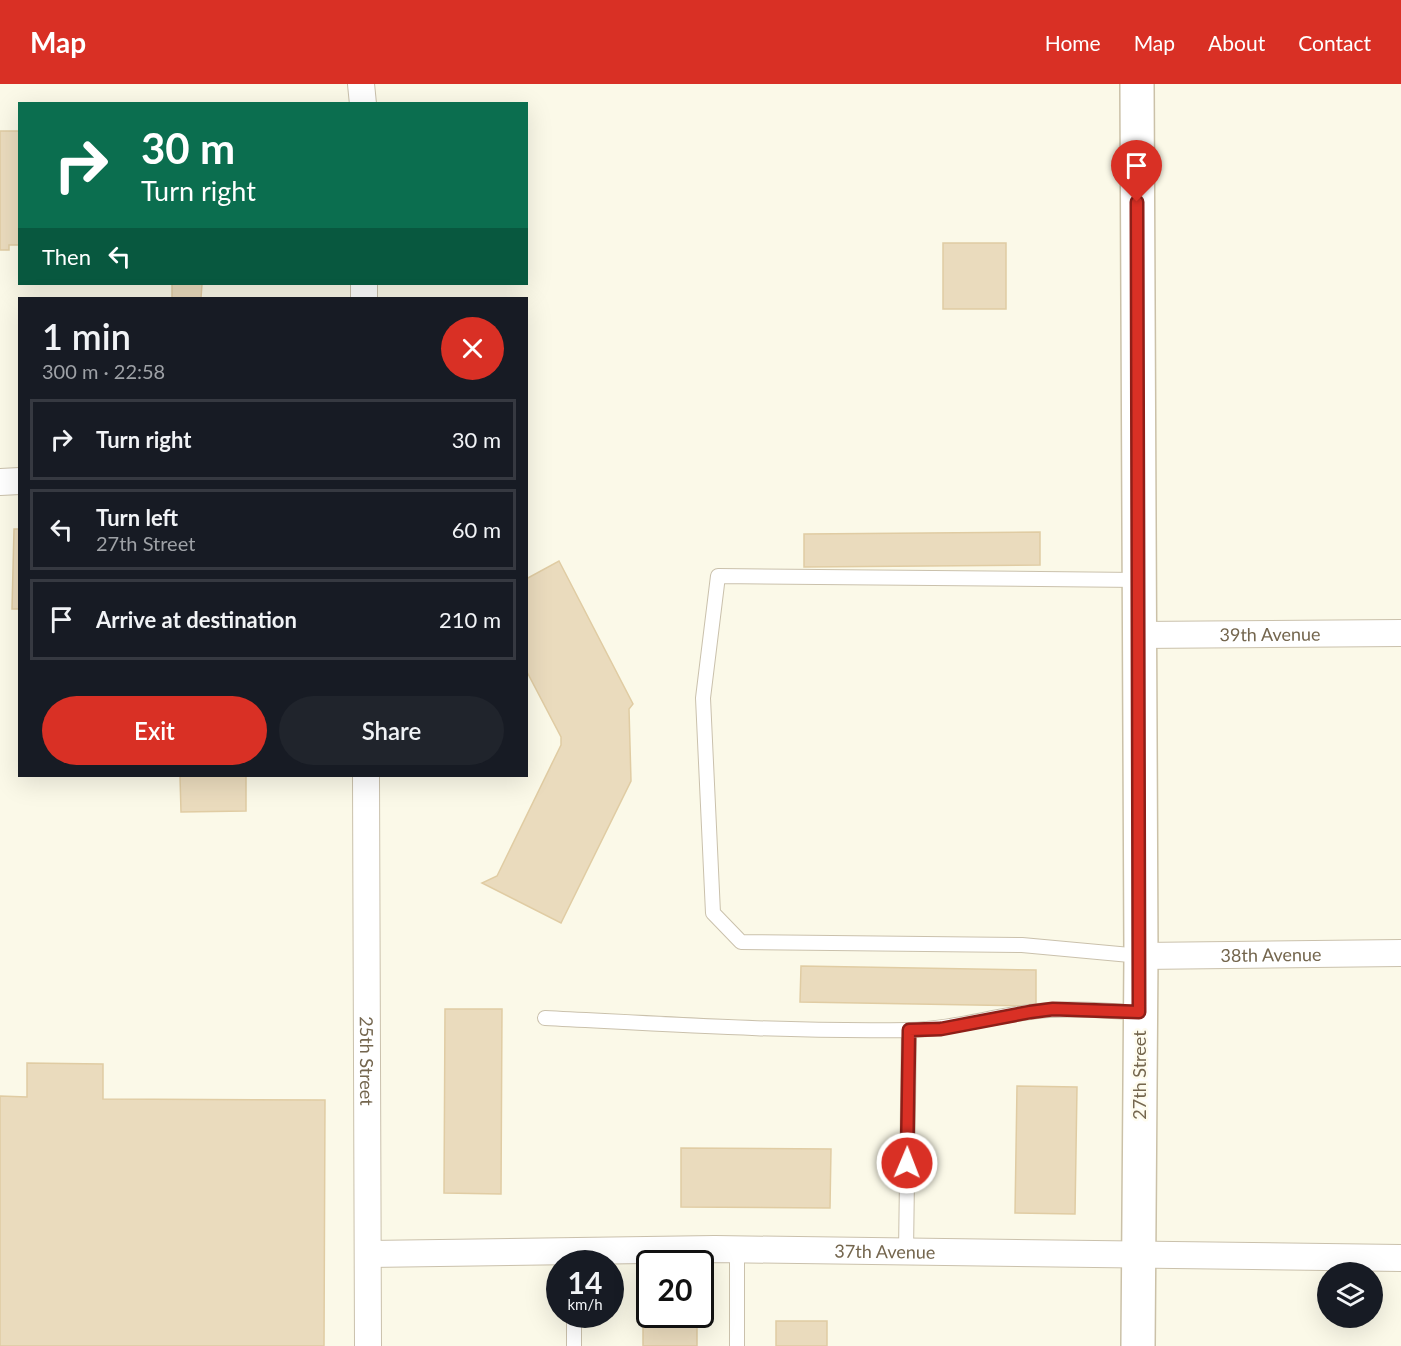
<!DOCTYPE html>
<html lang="en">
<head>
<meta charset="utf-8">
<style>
	:root { --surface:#171b24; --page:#20242c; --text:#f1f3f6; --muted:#9ea1a6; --line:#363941; --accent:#d93025 }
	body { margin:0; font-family:Lato,sans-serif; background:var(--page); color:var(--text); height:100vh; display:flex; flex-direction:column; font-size:22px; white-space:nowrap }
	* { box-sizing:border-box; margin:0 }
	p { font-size:20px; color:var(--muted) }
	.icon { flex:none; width:33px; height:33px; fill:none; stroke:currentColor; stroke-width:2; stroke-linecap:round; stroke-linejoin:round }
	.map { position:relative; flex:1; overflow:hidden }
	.panel { position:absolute; left:18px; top:213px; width:510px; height:480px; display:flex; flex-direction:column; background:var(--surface); border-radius:0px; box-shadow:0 6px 24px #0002 }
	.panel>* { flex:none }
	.guide { position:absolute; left:18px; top:18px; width:510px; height:183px; border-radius:0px; box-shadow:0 6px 24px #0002; background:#0b6e4f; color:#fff; overflow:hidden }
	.buttons { position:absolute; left:1317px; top:1178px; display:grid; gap:12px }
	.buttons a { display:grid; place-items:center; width:66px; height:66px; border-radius:50%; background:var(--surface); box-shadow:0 6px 24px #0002; font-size:30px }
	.speed { position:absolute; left:546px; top:1166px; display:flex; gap:12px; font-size:30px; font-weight:700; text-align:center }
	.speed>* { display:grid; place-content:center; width:78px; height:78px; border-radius:50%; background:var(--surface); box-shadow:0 6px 24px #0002; line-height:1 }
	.speed small { font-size:15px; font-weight:400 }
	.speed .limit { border:3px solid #111; border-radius:9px; background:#fff; color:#111 }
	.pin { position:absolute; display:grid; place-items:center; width:51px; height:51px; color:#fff; margin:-62px -26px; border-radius:50% 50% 50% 0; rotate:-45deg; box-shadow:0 0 6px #0007 }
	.pin .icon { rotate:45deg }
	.me { position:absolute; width:66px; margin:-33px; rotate:1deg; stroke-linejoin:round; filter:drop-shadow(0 0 4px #0008) }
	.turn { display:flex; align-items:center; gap:21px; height:126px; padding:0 24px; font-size:27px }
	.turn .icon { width:78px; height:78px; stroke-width:2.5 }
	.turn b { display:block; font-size:42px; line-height:51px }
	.then { display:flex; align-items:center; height:57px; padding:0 24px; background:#0003; gap:12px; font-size:22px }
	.round { display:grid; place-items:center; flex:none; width:63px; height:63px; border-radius:32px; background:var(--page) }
	.summary { display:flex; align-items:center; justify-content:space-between; height:102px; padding:0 24px }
	h1 { font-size:36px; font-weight:600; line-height:45px }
	.action { display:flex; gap:12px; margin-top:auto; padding:12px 24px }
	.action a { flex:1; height:69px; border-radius:36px; background:var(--accent); color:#fff; font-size:24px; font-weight:600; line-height:69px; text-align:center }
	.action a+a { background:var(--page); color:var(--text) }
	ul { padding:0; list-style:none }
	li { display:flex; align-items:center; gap:18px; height:81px; margin:0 12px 9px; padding:0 12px; border:3px solid var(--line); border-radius:0px }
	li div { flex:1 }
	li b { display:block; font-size:22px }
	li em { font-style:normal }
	header { display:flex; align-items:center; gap:36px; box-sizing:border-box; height:84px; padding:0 30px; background:var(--accent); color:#fff }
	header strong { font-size:28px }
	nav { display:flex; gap:33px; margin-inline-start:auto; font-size:21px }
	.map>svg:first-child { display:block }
	.building { fill:#eadbbd; stroke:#e0cca3; stroke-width:1.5 }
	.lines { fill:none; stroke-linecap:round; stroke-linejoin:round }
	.lane-casing { stroke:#cac1ac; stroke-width:16 }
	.street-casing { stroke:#cac1ac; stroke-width:28 }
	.secondary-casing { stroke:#cbc1a8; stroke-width:36 }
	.lane { stroke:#fff; stroke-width:14 }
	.street { stroke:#fff; stroke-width:26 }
	.secondary { stroke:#fff; stroke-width:33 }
	.route-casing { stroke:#8d1f18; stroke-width:15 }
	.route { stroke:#d93025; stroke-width:10 }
	.labels { text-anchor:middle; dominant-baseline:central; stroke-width:5; stroke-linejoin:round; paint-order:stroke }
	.street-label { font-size:18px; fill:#74664e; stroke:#fefcef }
</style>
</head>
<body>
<header>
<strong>Map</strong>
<nav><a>Home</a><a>Map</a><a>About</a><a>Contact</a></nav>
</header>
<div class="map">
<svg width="1401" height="1262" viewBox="0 0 1401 1262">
	<rect width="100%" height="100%" fill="#fbf9e8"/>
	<path class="building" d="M 0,47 L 20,47 L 20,161 L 9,161 L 9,166 L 0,166 Z
		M 943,159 L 1006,159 L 1006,225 L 943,225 Z
		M 172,200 L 202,200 L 201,214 L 172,214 Z
		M 14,445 L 20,445 L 20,525 L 12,525 Z
		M 1040,448 L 1040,481 L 804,483 L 804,450 Z
		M 559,477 L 633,620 L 629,625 L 631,697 L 561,839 L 482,799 L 497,792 L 561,661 L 561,653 L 526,586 L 526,495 Z
		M 180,692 L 246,692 L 246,727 L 181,728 Z
		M 801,882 L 1036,886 L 1036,922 L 800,918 Z
		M 445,925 L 502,925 L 501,1110 L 444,1109 Z
		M 27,979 L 103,980 L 103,1015 L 325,1016 L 324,1262 L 0,1262 L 0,1012 L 27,1013 Z
		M 1017,1002 L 1077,1003 L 1075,1130 L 1015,1129 Z
		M 681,1064 L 831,1065 L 830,1124 L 681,1123 Z
		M 643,1225 L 650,1225 L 650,1230 L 697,1230 L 697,1262 L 643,1262 Z
		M 776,1237 L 827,1237 L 827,1262 L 776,1262 Z"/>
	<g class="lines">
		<g class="lane-casing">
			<path id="lane" d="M 1138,496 L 718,492 L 703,614 L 713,829 L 741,858 L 1022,861 L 1141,872
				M 545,934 C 666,940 788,948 909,946 C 951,945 989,933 1030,928 C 1066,923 1103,927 1139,928
				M 737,1165 L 737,1262
				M 906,1168 L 909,946
				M 574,1230 L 574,1262"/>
		</g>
		<g class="street-casing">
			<g id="street">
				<path d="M 361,0 L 363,20"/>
				<path d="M 364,200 L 364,214"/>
				<path d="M 0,398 L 20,397"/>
				<path id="s1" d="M 1138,551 L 1401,549"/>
				<path id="s2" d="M 366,692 L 368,1262"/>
				<path id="s3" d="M 1141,872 L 1401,869"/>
				<path id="s4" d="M 369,1170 L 715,1165 L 1401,1174"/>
			</g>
		</g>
		<g class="secondary-casing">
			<path id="secondary" d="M 1137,0 L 1141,872 L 1138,1262"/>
		</g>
		<use href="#lane" class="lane"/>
		<use href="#street" class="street"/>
		<use href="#secondary" class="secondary"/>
	</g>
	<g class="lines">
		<g class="route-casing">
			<path id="route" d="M 907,1079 L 909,946 L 941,945 L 1030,928 L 1053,925 L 1139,928 L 1137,118"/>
		</g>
		<use href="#route" class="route"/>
	</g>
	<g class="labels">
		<g class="street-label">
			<text stroke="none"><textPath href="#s1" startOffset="132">39th Avenue</textPath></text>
			<text stroke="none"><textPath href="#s3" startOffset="130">38th Avenue</textPath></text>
			<text stroke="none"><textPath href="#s2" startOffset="285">25th Street</textPath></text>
			<text transform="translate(1139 991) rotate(-90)">27th Street</text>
			<text stroke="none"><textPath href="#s4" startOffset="516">37th Avenue</textPath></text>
		</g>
	</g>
</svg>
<div class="buttons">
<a><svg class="icon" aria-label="layers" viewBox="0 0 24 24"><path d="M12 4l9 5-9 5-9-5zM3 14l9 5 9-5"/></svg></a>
</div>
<div class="speed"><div>14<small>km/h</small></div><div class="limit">20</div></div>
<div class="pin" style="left:1137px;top:118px;background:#d93025"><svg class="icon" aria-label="arrive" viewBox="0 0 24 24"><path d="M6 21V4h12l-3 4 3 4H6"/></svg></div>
<svg class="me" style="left:907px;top:1079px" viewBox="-20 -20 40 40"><circle r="17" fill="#d93025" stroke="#fff" stroke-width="3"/><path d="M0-11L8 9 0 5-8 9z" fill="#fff"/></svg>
<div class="guide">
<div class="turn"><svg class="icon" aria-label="right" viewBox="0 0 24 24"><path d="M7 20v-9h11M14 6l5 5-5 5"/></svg><div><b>30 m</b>Turn right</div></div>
<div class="then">Then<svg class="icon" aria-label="left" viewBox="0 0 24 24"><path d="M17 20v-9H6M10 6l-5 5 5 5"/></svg></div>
</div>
<section class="panel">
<div class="summary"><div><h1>1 min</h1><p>300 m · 22:58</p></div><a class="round" style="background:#d93025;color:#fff"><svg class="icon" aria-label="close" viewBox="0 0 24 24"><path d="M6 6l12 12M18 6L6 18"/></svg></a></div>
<ul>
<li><svg class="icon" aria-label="right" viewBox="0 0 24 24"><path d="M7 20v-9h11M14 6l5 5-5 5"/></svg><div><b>Turn right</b></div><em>30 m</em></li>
<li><svg class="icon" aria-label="left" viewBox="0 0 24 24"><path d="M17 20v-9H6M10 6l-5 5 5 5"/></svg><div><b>Turn left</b><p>27th Street</p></div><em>60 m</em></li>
<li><svg class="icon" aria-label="arrive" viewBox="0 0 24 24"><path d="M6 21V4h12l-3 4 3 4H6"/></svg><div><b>Arrive at destination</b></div><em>210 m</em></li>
</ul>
<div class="action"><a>Exit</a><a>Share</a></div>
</section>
</div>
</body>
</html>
